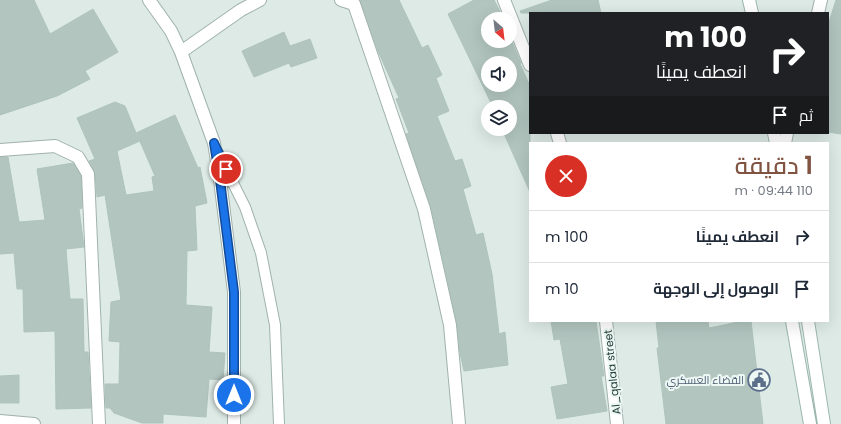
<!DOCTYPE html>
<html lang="ar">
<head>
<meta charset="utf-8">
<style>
	:root { --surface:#fff; --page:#f6f6f7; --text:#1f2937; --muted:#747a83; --line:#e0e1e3; --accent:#815341 }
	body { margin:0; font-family:Poppins,Cairo,sans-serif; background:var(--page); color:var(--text); direction:rtl; height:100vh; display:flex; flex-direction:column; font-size:15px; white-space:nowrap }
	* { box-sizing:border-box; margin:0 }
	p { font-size:13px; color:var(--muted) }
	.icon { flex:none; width:22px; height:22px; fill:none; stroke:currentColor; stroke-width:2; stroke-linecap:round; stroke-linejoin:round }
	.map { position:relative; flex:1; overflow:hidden; direction:ltr }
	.side { position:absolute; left:529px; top:142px; width:300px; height:180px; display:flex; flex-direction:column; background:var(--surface); border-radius:0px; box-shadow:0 4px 16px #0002; direction:rtl }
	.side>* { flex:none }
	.top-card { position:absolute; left:529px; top:12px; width:300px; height:122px; border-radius:0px; box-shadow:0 4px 16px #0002; direction:rtl; background:#202124; color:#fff; overflow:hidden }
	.needle { width:26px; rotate:152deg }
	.controls { position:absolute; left:481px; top:12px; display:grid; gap:8px }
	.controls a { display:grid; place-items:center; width:36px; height:36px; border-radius:50%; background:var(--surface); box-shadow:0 4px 16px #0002; font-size:20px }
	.pin { position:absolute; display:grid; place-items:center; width:34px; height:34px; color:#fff; margin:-17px; border:2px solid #fff; border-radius:50%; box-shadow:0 1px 4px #0007 }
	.me { position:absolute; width:44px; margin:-22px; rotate:0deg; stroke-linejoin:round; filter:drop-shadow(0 0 3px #0008) }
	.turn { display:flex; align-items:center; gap:14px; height:84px; padding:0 16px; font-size:18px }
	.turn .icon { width:52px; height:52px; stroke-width:2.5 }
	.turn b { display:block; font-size:28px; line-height:34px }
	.then { display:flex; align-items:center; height:38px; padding:0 16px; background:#0003; gap:8px; font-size:15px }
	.round { display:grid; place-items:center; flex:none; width:42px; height:42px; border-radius:21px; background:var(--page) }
	.overview { display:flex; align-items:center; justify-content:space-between; height:68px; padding:0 16px }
	h1 { font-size:24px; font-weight:600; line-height:30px; color:var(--accent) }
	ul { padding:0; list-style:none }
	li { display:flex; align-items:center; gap:12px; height:52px; padding:0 16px; border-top:1px solid var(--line) }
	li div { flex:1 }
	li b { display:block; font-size:15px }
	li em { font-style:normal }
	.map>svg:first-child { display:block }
	.building { fill:#b2c5bf; stroke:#afc4bd; fill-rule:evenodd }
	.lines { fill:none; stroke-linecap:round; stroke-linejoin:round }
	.service-casing { stroke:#a0b2ad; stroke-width:12 }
	.minor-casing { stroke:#a0b2ad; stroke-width:14 }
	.tertiary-casing { stroke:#a0b2ad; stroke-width:14 }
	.secondary-casing { stroke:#9cb6af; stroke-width:14 }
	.service { stroke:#fff; stroke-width:10 }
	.minor { stroke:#fff; stroke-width:12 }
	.tertiary { stroke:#fff; stroke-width:12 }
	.secondary { stroke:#fff; stroke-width:12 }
	.route-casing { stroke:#114b97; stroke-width:10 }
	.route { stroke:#1a73e8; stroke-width:7 }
	.labels { text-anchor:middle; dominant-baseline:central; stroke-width:4; stroke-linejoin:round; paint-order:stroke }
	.street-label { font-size:11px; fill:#1e3a35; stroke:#edf7f3 }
	.service-label { font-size:11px; fill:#4e5e75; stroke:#edf7f3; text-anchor:end }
</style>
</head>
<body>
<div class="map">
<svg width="841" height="424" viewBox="0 0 841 424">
	<rect width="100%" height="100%" fill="#ddeae5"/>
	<path class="building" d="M 0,0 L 34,0 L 50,34 L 93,9 L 118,52 L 85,71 L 90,79 L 57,96 L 0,115 Z
		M 360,0 L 399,0 L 422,48 L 428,45 L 442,75 L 436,78 L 449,111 L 437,116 L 455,161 L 462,159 L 471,186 L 463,189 L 476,235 L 483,233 L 492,274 L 499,334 L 505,332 L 508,365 L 464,371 L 460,353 L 457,323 L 431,207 L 406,134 L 409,133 L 396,99 L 399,98 L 378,51 Z
		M 474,0 L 494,0 L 504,19 L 488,19 L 488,41 L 510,41 L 510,37 L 521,63 L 520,64 L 530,86 L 530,192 L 502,129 L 510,129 L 510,107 L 493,107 L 448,14 ZM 488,63 L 510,63 L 510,85 L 488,85 Z
		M 552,0 L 598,0 L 601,13 L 521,13 L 520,11 Z
		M 836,0 L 841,0 L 841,134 L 828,132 L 828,25 Z
		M 284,32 L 290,46 L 310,39 L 317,58 L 291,67 L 289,63 L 254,77 L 242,51 Z
		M 115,102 L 125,106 L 136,133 L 175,115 L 198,168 L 200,167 L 207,203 L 195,206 L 197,250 L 187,251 L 186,305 L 212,307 L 209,352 L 225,353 L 223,380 L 209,379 L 206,417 L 163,414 L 163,423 L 142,423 L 114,413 L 110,408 L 106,408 L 105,384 L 119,384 L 120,342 L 109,341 L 111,302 L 121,300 L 105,195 L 97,197 L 95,173 L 89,161 L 95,159 L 77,118 ZM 139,139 L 155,176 L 152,177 L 154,191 L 126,195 L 117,151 L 140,141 Z
		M 0,157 L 8,157 L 19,222 L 45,220 L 37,169 L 73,163 L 81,176 L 82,208 L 79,209 L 84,247 L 66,249 L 70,299 L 83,299 L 84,352 L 88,352 L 91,408 L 56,409 L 55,331 L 24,332 L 23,289 L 17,289 L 14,253 L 0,254 Z
		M 551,321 L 596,321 L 604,376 L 601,376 L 607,411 L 557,419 L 551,387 L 568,384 L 560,339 L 554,340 Z
		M 656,321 L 708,321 L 709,328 L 743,321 L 751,321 L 763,424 L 666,424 L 657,348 L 659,348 Z
		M 19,375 L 19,403 L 0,403 L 0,376 Z"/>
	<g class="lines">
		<g class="service-casing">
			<path id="service" d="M 217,151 L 245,207 L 261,253 L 275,325 L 279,424"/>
		</g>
		<g class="minor-casing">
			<path id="minor" d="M 149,0 L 171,31 L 181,52 L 214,143 L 220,180 L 234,292 L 234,424
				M 341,0 L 354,4 L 424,209 L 450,325 L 459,424
				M 504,0 L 530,65
				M 181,52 L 241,10 L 260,0
				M 557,133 L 560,143
				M 0,150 L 55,146 L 78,157 L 88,174 L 99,424
				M 606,321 L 617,424
				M 0,421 L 34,424"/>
		</g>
		<g class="tertiary-casing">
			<path id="tertiary" d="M 818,13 L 821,0
				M 785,143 L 787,133"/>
		</g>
		<g class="secondary-casing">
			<path id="secondary" d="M 749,0 L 752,13
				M 774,133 L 776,143
				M 792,321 L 810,424
				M 808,321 L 824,424"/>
		</g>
		<use href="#service" class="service"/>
		<use href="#minor" class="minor"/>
		<use href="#tertiary" class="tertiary"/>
		<use href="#secondary" class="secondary"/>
	</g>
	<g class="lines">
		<g class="route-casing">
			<path id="route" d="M 226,169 L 214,143 L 220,180 L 234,292 L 234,395"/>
		</g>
		<use href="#route" class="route"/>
	</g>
	<defs>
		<g id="civic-ring" transform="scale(1.15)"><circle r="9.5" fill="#edf7f3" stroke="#5c6f8a" stroke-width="1.5"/><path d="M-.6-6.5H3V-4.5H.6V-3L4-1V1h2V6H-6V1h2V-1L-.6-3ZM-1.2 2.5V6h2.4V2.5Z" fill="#5c6f8a"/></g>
	</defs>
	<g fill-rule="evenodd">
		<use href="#civic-ring" x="759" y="380"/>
	</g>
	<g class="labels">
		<g class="street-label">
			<text transform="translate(612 372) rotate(-96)">Al_qalaa street</text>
		</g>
		<g class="service-label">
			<text x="744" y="380">القضاء العسكري</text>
		</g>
	</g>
</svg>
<div class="controls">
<a><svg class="needle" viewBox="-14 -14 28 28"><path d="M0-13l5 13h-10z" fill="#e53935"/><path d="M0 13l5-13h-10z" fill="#747a83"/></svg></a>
<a><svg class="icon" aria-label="sound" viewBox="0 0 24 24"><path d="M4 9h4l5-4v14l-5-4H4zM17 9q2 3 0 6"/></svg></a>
<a><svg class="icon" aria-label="layers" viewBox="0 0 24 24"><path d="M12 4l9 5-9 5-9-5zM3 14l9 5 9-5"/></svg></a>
</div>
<div class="pin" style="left:226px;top:169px;background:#d93025"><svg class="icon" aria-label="arrive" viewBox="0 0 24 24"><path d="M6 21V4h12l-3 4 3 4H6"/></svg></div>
<svg class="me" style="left:234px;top:395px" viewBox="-20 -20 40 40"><circle r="17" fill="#1a73e8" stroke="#fff" stroke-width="3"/><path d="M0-11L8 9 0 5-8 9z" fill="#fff"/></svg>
<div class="top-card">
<div class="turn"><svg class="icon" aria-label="right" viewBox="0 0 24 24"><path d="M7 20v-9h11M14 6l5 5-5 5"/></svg><div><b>100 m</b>انعطف يمينًا</div></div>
<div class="then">ثم<svg class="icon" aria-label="arrive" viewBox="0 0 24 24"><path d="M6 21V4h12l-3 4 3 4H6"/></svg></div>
</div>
<section class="side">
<div class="overview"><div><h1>1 دقيقة</h1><p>110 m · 09:44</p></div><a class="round" style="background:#d93025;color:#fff"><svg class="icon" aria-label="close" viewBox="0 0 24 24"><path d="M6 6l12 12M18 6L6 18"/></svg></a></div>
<ul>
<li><svg class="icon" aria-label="right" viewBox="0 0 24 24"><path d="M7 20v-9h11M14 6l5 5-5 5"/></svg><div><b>انعطف يمينًا</b></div><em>100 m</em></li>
<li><svg class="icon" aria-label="arrive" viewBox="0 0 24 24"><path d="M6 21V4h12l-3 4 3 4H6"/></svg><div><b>الوصول إلى الوجهة</b></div><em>10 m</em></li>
</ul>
</section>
</div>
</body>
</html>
